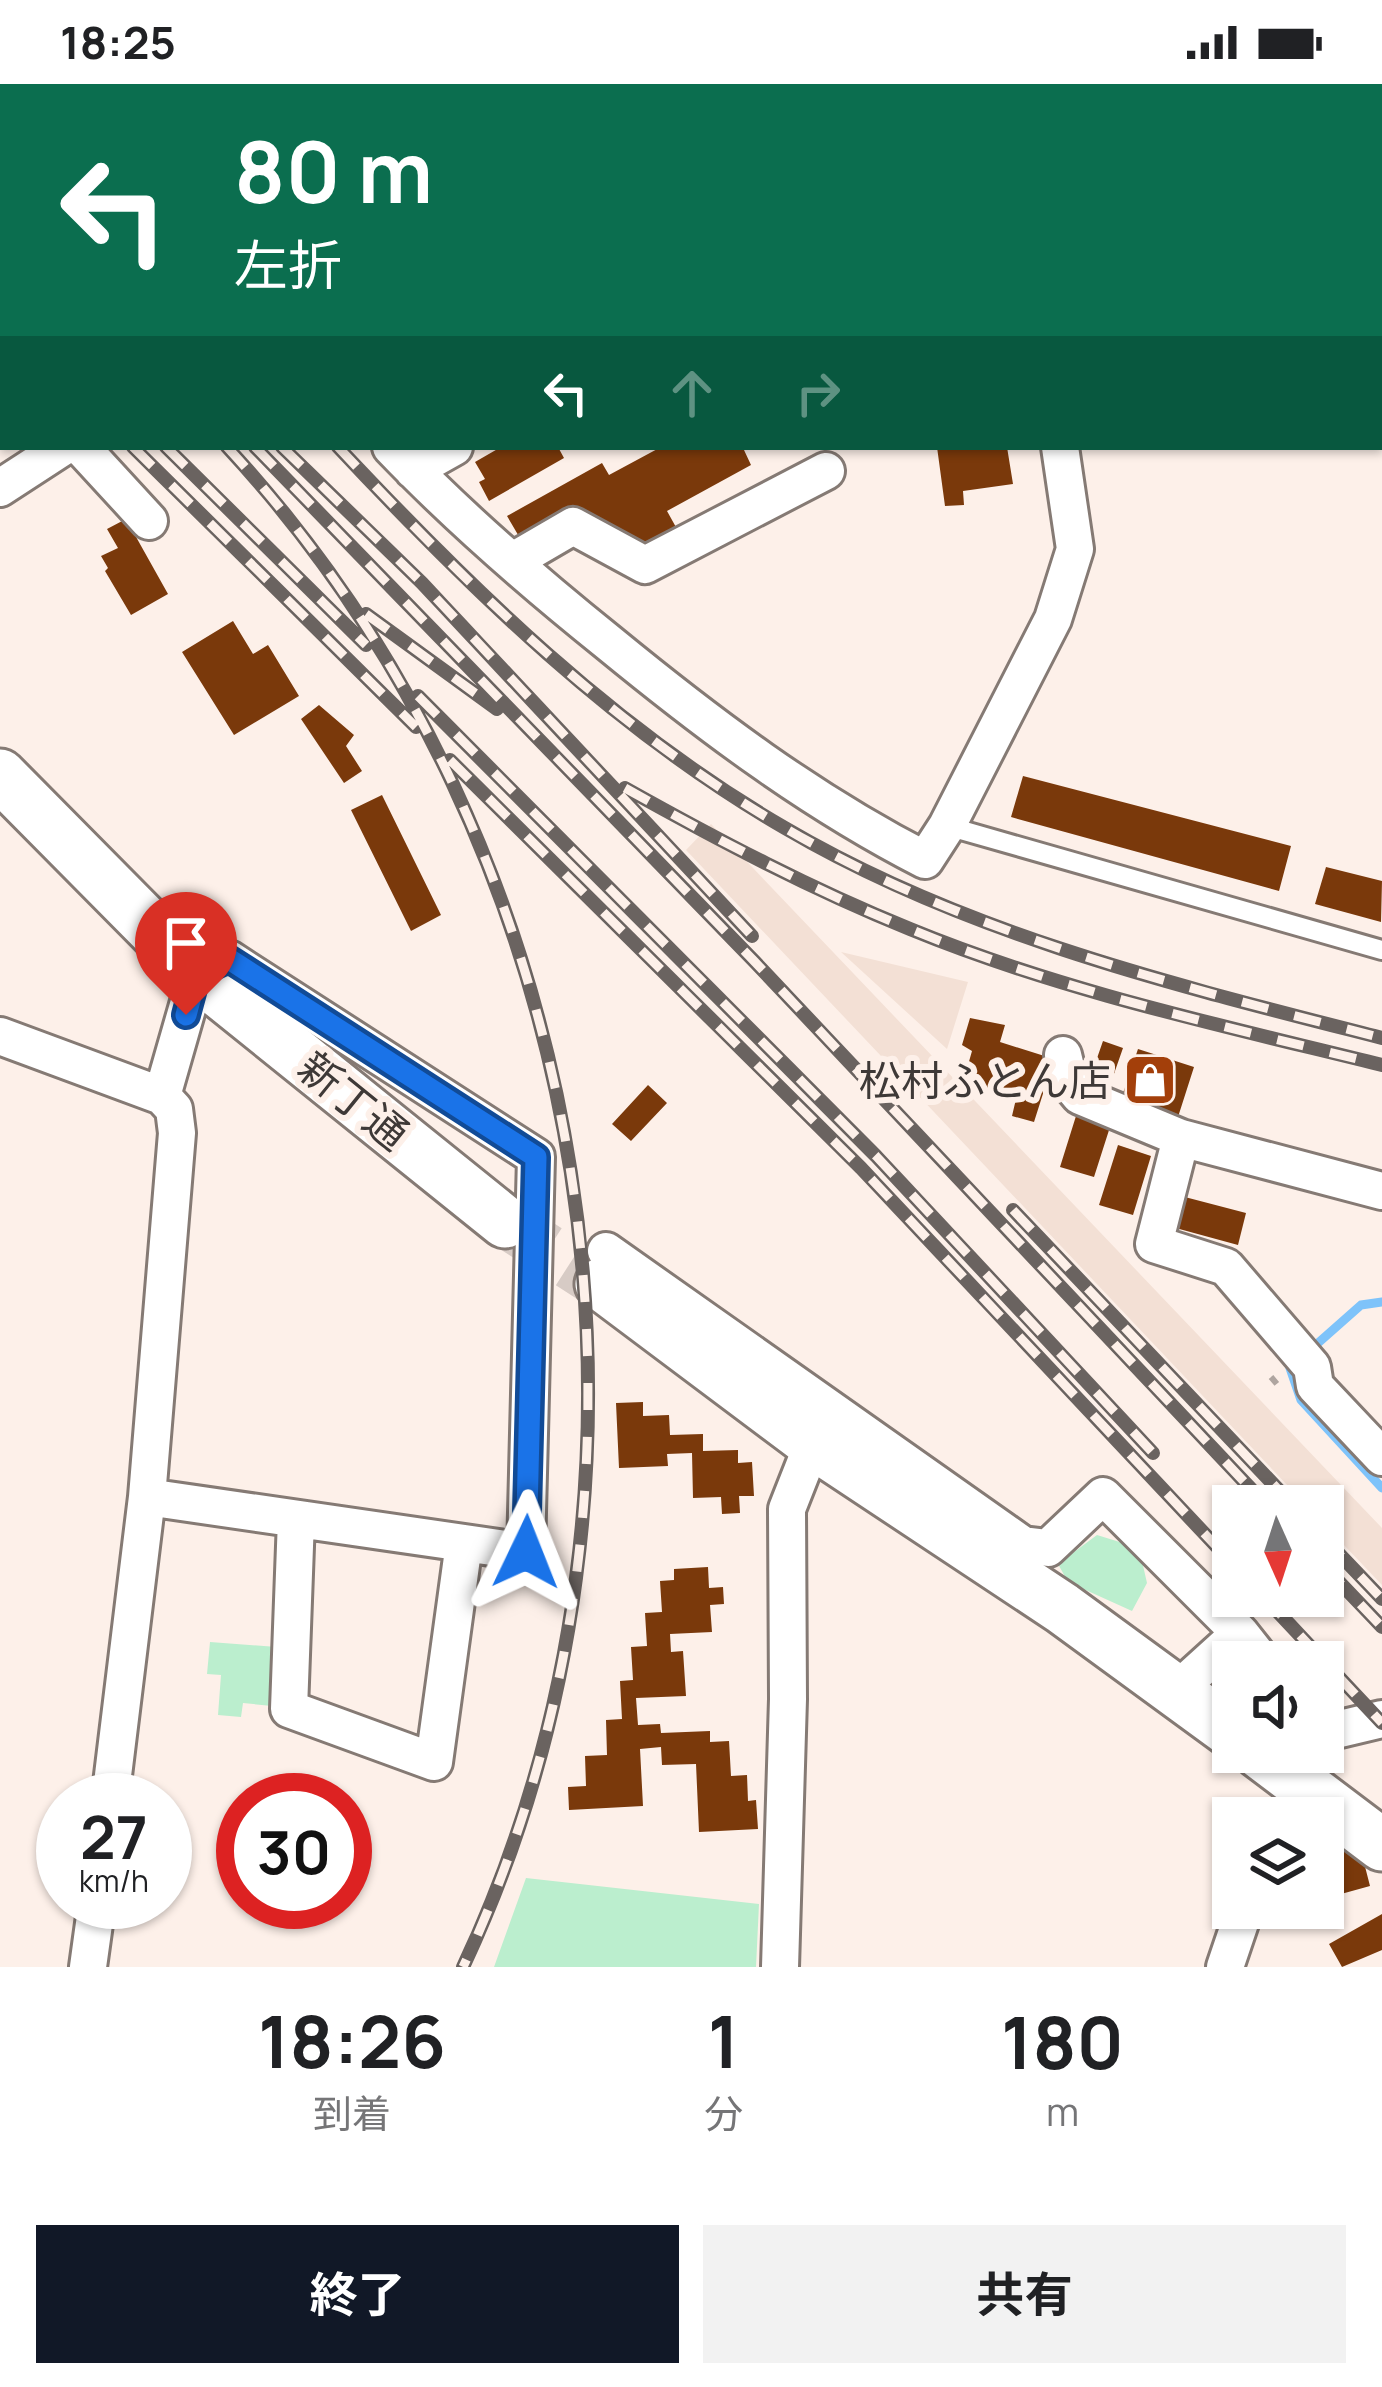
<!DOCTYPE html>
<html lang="ja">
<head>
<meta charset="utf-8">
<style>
	:root { --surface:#fff; --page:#f2f2f2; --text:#202124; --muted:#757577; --accent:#111827 }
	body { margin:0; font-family:Manrope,"Noto Sans JP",sans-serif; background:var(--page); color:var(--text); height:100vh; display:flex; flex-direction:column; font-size:45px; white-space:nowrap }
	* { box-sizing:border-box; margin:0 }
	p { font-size:39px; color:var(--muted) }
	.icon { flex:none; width:66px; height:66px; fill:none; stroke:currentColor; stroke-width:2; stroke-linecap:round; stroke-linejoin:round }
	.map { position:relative; height:1883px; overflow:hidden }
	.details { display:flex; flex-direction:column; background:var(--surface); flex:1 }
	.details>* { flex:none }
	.guide { position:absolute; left:0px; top:0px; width:1383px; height:366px; box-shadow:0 3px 9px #0004; background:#0b6e4f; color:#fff; overflow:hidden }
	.needle { width:78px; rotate:177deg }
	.controls { position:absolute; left:1212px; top:1401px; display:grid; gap:24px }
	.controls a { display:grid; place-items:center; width:132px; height:132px; border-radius:0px; background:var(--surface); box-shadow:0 3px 9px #0004; font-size:60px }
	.speed { position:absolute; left:36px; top:1689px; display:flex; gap:24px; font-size:60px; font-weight:700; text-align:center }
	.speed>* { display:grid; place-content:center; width:156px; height:156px; border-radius:50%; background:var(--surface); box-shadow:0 3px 9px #0004; line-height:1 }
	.speed small { font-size:30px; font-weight:400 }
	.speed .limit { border:18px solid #d22; background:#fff; color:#111 }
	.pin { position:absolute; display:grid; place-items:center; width:102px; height:102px; color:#fff; margin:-123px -51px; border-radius:50% 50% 50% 0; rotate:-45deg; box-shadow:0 0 12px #0007 }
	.pin .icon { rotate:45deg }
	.me { position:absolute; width:132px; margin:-66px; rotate:2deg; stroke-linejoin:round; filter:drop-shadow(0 0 9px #0008) }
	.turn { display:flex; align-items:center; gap:42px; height:252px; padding:0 36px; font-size:54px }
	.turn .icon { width:156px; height:156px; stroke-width:2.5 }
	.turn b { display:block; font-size:84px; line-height:102px }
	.lanes { display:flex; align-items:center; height:114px; padding:0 36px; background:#0003; justify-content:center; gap:60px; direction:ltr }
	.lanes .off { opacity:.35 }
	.eta { display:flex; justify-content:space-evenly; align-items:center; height:204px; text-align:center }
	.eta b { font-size:72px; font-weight:700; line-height:84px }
	.button { display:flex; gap:24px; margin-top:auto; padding:24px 36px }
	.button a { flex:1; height:138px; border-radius:0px; background:var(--accent); color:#fff; font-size:48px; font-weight:700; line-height:138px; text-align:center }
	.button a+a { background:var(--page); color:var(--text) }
	.status { display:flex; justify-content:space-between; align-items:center; height:84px; padding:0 60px; background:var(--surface); direction:ltr }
	.status svg { height:33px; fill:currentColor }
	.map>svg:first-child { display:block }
	.built { fill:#f3e0d5 }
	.green { fill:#bbeece }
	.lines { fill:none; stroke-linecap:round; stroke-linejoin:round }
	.stream { stroke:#7ec3fa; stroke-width:9 }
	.building { fill:#7a390b }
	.secondary-tunnel { stroke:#d7cbc5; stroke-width:51; stroke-dasharray:51 26; stroke-linecap:butt }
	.lane-casing { stroke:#857a74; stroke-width:24 }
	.street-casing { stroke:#857a74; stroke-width:42 }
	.secondary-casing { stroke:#857a74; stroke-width:57 }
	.primary-casing { stroke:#857a74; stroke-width:63 }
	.path { stroke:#afa5a0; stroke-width:6; stroke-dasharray:9 9; stroke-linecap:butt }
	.lane { stroke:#fff; stroke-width:18 }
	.street { stroke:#fff; stroke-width:36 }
	.secondary { stroke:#fff; stroke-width:51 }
	.primary { stroke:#fff; stroke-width:57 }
	.rail-casing { stroke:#6a6360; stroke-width:14 }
	.rail { stroke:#fdf0e9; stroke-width:9; stroke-dasharray:27; stroke-linecap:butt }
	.route-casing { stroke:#114b97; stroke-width:30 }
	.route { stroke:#1a73e8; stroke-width:21 }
	.labels { text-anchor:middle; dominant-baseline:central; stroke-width:12; stroke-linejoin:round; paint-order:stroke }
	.poi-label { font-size:42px; fill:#3e3937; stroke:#fdf0e9; text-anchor:end }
	.street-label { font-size:42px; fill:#3e3937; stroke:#fdf0e9 }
</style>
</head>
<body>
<div class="status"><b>18:25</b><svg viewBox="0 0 49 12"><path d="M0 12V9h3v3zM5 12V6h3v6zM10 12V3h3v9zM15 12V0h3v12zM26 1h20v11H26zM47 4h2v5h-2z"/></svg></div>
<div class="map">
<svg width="1382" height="1883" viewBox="0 0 1382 1883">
	<rect width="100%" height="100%" fill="#fdf0e9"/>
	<path class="built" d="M 711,740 L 1382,1444 L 1382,1501 L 1323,1439 L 1323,1422 L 1307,1422 L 686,766 Z
		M 841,868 L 968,898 L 947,965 Z"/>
	<path class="green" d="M 1097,1451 L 1139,1464 L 1147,1499 L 1132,1527 L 1068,1498 L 1058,1480 Z
		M 210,1558 L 277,1563 L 272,1622 L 243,1619 L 241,1633 L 218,1631 L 221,1591 L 207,1590 Z
		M 526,1794 L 759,1820 L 756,1883 L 494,1883 Z"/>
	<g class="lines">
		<path class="stream" d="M 1309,1267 L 1361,1221 L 1382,1218
			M 1297,1279 L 1290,1284 L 1301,1316 L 1382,1404"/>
	</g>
	<path class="building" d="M 501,363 L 558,363 L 564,374 L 489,417 L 479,398 L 485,395 L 475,378 Z
		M 661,363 L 750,363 L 744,366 L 751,381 L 667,427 L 682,454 L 645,475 L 575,434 L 524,461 L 507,432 L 602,379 L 609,391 Z
		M 937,363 L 1007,363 L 1013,400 L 963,407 L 964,421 L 945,422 Z
		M 126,435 L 168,510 L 131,531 L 105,487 L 108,484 L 101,472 L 118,464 L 107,445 Z
		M 233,537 L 253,570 L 268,561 L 299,612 L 234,651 L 182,568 Z
		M 319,621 L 354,651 L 346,662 L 362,687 L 344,699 L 301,635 Z
		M 1023,692 L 1291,762 L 1279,807 L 1011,733 Z
		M 382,711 L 441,831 L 411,847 L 351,726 Z
		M 1326,783 L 1382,797 L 1381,838 L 1315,820 Z
		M 970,934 L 1005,941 L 1000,958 L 1054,975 L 1034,1038 L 1012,1032 L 1016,1015 L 991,1008 L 968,981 L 972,967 L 962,961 Z
		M 1103,957 L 1123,964 L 1108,1007 L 1088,1000 Z
		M 1138,965 L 1194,983 L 1178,1033 L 1121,1015 Z
		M 648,1001 L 667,1019 L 631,1057 L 612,1040 Z
		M 1076,1032 L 1110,1043 L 1094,1093 L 1060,1083 Z
		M 1118,1061 L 1151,1072 L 1133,1131 L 1099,1121 Z
		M 1181,1112 L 1246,1129 L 1238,1161 L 1172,1143 Z
		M 643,1318 L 643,1332 L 669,1331 L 670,1351 L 703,1350 L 703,1367 L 738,1366 L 738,1379 L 752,1378 L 754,1412 L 739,1412 L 740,1429 L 722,1430 L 721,1413 L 693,1414 L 692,1369 L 667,1370 L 668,1382 L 619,1384 L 616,1319 Z
		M 708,1483 L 709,1504 L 723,1503 L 724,1520 L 710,1521 L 712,1548 L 670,1550 L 671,1568 L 683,1567 L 686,1612 L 636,1614 L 638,1641 L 660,1640 L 661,1649 L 710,1647 L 710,1658 L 729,1657 L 731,1692 L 747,1691 L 748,1717 L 756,1716 L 758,1745 L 699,1748 L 696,1680 L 662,1681 L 661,1663 L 640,1665 L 643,1722 L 569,1726 L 568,1703 L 586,1702 L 585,1672 L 607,1671 L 606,1636 L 622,1635 L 620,1597 L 633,1596 L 631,1563 L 647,1562 L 645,1529 L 662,1528 L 660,1497 L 674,1496 L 674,1485 Z
		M 1360,1763 L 1370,1802 L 1323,1815 L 1323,1784 L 1336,1781 L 1334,1771 Z
		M 1382,1830 L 1382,1866 L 1342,1883 L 1329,1860 Z"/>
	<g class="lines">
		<path class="secondary-tunnel" d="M 505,1138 L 601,1200"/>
		<g class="lane-casing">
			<path id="lane" d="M 613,0 L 615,3
				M 947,742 L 1382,866"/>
		</g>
		<g class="street-casing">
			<path id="street" d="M 893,0 L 895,3
				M 93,3 L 97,0
				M 278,3 L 283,0
				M 633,3 L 638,0
				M 0,279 L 3,282
				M 81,363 L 149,437
				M 391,363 C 458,433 533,498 609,559 C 709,641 810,717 925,776 L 947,742 L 1053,535 L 1075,465 L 1060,363
				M 413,386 L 454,363
				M 0,404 L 63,363
				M 513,477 L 573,442 L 645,481 L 826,387
				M 0,952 L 162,1012 L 197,890 L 229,875 L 536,1073 L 526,1468 L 147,1413
				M 1063,971 L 1070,1000 L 1080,1012 L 1181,1054 L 1382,1107
				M 1181,1054 L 1154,1160 L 1226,1183 L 1312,1283 L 1315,1302 L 1382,1373
				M 606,1167 L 1023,1461 L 1048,1464 L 1103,1412 L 1240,1549 L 1176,1607
				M 296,1435 L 289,1625 L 434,1678 L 464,1459
				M 1240,1549 L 1263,1578
				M 1323,1649 L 1382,1635
				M 110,1716 L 147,1413 L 177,1049 L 174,1025 L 162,1012
				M 88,1883 L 97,1818
				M 780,1883 L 788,1615 L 787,1425 L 813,1359
				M 1225,1883 L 1245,1824"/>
		</g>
		<g class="secondary-casing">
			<path id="secondary" d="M 0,691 L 197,890 L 505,1138
				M 601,1200 L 813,1359 L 1062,1524 L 1233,1649
				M 1259,1668 L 1382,1761"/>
		</g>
		<g class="primary-casing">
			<path id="primary" d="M 195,3 L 200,0
				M 0,126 L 3,124"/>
		</g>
		<path class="path" d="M 1209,0 L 1209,3
			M 994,3 L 999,0
			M 1271,1293 L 1282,1306"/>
		<use href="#lane" class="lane"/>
		<use href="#street" class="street"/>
		<use href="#secondary" class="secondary"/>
		<use href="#primary" class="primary"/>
		<g class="rail-casing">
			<path id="rail" d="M 0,7 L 3,10
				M 0,62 L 3,65
				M 0,89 L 3,92
				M 0,119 L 3,122
				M 0,201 L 3,204
				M 0,231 L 3,234
				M 133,363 L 416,643
				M 166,363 L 366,561
				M 227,363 C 597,762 695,1390 463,1883
				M 255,363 L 755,878 L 1267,1422
				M 282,363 L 422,499 L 752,852
				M 338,363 C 472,506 614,645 785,744 C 967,851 1179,902 1382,954
				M 366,530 L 497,625
				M 418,612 L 876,1072 L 1153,1369
				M 450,676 L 861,1084 L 1233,1480
				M 625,704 C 718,756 811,805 910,845 C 1061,907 1224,942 1382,981
				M 1013,1126 L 1294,1422
				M 1323,1453 L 1382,1515
				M 1323,1481 L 1382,1543
				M 1263,1512 L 1382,1639"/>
		</g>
		<use href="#rail" class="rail"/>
	</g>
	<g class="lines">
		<g class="route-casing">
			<path id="route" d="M 186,931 L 197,890 L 229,875 L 536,1073 L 526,1468"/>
		</g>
		<use href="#route" class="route"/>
	</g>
	<defs>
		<g id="shop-square" transform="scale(2.7)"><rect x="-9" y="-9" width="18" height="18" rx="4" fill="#a33f0a" stroke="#fdf0e9"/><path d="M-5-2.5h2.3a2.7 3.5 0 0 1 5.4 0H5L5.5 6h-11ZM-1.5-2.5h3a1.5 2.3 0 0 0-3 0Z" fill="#fff"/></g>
	</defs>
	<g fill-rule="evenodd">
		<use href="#shop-square" x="1150" y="996"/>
	</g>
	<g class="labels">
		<g class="poi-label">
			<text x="1111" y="996">松村ふとん店</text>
		</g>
		<g class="street-label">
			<text transform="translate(354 1016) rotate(39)">新丁通</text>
		</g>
	</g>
</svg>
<div class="controls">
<a><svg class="needle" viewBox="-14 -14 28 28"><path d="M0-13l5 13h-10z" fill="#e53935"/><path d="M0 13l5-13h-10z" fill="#757577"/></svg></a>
<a><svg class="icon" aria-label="sound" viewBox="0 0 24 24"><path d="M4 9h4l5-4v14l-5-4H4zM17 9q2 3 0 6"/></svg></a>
<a><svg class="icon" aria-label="layers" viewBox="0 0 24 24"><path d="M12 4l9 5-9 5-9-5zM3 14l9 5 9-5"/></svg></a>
</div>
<div class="speed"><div>27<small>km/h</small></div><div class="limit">30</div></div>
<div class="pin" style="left:186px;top:931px;background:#d93025"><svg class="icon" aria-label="arrive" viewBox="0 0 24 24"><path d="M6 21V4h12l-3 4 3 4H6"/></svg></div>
<svg class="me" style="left:526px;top:1468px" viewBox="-20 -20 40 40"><path d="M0-17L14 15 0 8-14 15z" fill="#1a73e8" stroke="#fff" stroke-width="4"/></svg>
<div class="guide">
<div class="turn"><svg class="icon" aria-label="left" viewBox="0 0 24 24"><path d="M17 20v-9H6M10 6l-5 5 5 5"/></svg><div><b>80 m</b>左折</div></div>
<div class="lanes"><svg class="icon" aria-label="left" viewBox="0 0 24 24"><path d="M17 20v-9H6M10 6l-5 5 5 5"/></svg><svg class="icon off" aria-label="ahead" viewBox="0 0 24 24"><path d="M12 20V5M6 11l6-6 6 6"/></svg><svg class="icon off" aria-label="right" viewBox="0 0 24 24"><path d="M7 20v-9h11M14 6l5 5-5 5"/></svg></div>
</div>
</div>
<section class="details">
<div class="eta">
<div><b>18:26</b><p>到着</p></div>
<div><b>1</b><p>分</p></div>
<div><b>180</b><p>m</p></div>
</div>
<div class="button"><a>終了</a><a>共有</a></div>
</section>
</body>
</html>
